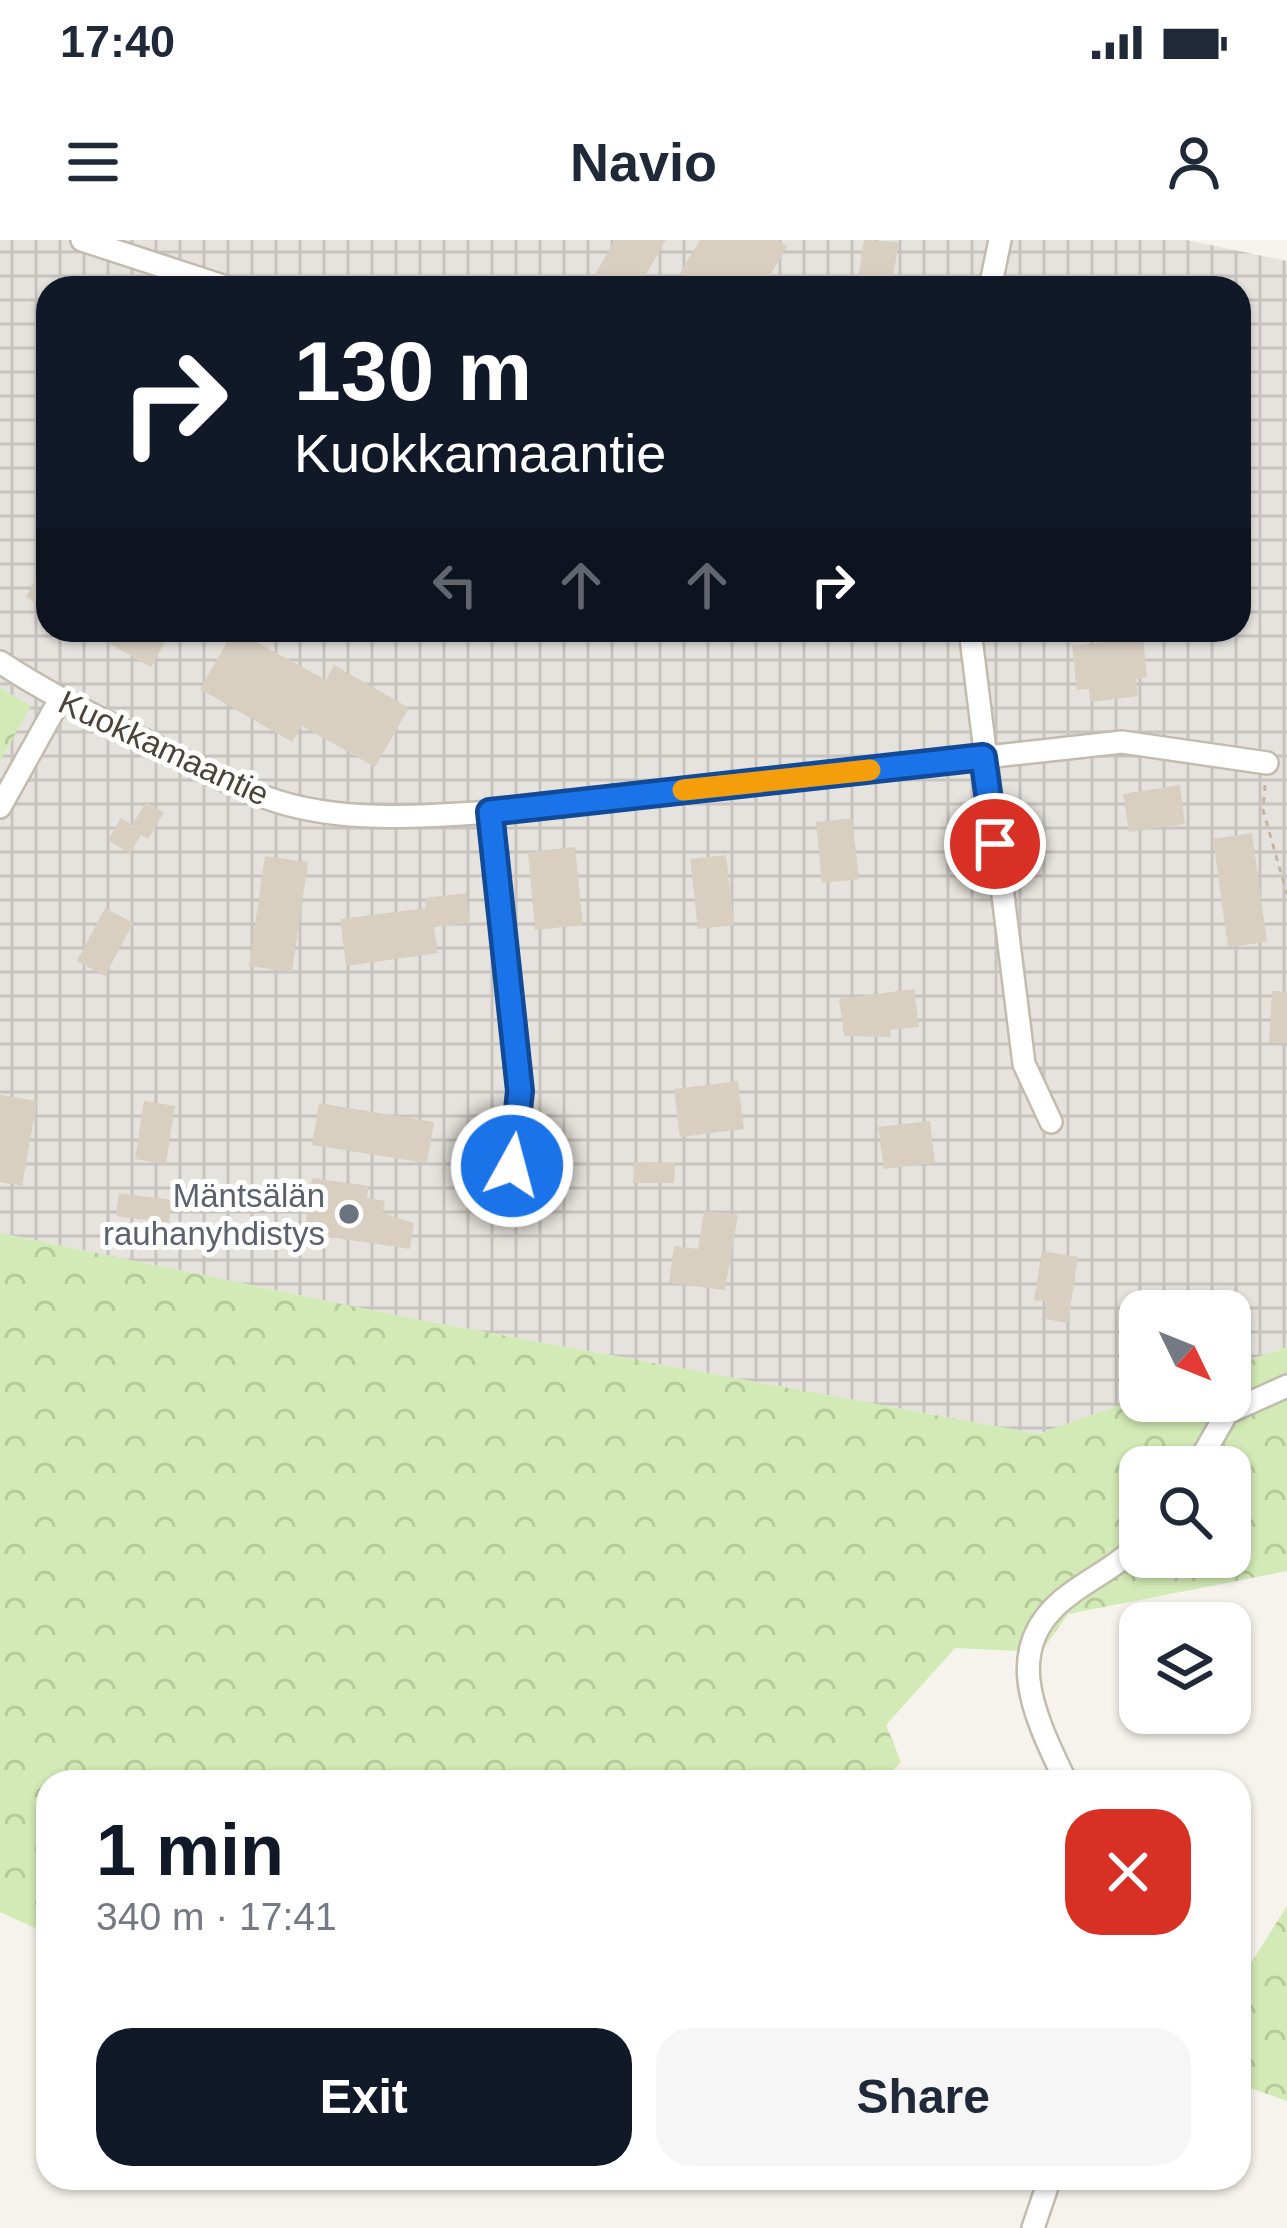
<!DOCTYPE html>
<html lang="en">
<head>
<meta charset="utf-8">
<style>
	:root { --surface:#fff; --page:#f6f6f7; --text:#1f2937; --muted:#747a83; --accent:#111827 }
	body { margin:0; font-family:Arial,sans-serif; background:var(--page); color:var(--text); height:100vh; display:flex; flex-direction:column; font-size:45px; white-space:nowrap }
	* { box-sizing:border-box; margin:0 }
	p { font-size:39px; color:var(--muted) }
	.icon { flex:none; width:66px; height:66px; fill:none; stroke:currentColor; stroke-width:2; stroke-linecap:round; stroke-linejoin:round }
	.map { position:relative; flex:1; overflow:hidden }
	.details { position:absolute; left:36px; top:1530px; width:1215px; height:420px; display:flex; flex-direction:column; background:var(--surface); border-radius:36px; box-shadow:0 3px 9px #0004 }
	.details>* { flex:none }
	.hud { position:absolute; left:36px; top:36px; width:1215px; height:366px; border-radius:36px; box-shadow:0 3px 9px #0004; background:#111827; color:#fff; overflow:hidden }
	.needle { width:78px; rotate:133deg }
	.tools { position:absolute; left:1119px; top:1050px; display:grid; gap:24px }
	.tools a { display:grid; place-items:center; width:132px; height:132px; border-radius:24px; background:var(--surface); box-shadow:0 3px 9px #0004; font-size:60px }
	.pin { position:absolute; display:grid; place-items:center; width:102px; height:102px; color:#fff; margin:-51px; border:6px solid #fff; border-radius:50%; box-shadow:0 3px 12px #0007 }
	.me { position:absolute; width:132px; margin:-66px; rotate:7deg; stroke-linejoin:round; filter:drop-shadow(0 0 9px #0008) }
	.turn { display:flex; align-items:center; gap:42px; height:252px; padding:0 60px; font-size:54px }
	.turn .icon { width:156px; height:156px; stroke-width:2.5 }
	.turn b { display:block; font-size:84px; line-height:102px }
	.lanes { display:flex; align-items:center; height:114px; padding:0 60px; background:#0003; justify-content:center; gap:60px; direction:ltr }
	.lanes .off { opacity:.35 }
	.round { display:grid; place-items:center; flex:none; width:126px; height:126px; border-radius:36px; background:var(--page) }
	.overview { display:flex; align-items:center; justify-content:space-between; height:204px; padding:0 60px }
	h1 { font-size:72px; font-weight:800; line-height:90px; color:var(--accent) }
	.cta { display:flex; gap:24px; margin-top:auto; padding:24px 60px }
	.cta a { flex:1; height:138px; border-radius:36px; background:var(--accent); color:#fff; font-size:48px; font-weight:800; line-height:138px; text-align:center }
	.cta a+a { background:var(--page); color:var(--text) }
	.status { display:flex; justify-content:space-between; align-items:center; height:84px; padding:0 60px; background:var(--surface); direction:ltr }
	.status svg { height:33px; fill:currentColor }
	header { display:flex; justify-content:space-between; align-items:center; height:156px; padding:0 60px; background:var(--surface); font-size:54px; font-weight:800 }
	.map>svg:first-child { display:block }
	.industrial { fill:url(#industrial-grid); fill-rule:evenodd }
	.forest { fill:url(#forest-crowns); fill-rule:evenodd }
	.building { fill:#d8cfc1 }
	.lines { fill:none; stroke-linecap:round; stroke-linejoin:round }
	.minor-casing { stroke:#c2bbae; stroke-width:26 }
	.path { stroke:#c4b79f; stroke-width:3; stroke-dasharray:6 6; stroke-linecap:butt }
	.minor { stroke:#fff; stroke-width:21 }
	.route-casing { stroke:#114b97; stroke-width:30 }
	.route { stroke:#1a73e8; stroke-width:21 }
	.slow { stroke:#f59e0b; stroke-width:21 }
	.worship-dot { fill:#6b7280; stroke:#fff; stroke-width:4.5 }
	.labels { text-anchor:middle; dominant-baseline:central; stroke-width:10; stroke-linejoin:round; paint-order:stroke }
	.street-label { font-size:33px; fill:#4b4439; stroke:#fff }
	.worship-label { font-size:33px; fill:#5b616d; stroke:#fff; text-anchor:end }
</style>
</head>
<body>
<div class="status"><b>17:40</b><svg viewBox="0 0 49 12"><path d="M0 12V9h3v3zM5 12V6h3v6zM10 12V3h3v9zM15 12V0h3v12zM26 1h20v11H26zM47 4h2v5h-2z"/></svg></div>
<header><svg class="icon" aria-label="menu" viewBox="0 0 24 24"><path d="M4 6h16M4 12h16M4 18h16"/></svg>Navio<svg class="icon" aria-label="person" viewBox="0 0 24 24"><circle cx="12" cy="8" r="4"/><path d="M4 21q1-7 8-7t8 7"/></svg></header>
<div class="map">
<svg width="1287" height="1988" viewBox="0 0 1287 1988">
	<defs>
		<pattern id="industrial-grid" width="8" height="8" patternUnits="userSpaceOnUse" patternTransform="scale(3)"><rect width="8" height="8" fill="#e6e2dd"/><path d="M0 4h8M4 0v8" fill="none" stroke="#c7c3be"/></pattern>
		<pattern id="forest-crowns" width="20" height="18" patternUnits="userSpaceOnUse" patternTransform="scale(3)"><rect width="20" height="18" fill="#d2eab5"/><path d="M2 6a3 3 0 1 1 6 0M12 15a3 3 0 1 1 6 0" fill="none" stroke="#b6ca9c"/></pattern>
	</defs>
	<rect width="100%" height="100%" fill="#f6f3ec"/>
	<path class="industrial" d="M 0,0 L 1186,0 L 1287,21 L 1287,1107 L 1230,1127 L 1230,1071 L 1140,1071 L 1140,1158 L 1038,1194 L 415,1079 L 0,993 L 0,521 L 30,466 L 0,448 ZM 48,48 L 1239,48 L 1239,390 L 48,390 Z"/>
	<path class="forest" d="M 0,448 L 31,466 L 0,521 Z
		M 0,993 L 415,1079 L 1038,1194 L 1140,1158 L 1230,1161 L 1230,1127 L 1287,1107 L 1287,1331 L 1068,1374 L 1041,1412 L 955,1408 L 886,1485 L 901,1522 L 881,1542 L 48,1542 L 48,1694 L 0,1672 ZM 1140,1227 L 1230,1227 L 1230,1317 L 1140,1317 Z
		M 1287,1666 L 1287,1861 L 1239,1844 L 1239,1742 Z"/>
	<path class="building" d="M 615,0 L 666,0 L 638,48 L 587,48 Z
		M 700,0 L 776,0 L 787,6 L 763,48 L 705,48 L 680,33 Z
		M 864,0 L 899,2 L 891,48 L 857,46 Z
		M 48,317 L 48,370 L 26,357 Z
		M 85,390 L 172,390 L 151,427 Z
		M 234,390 L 326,440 L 334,425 L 409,468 L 375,527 L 302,486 L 292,502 L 200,449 Z
		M 1143,397 L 1147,437 L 1136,439 L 1138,456 L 1090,462 L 1089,449 L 1077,450 L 1072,406 Z
		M 1180,545 L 1185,584 L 1129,592 L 1123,554 Z
		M 146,562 L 164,573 L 148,599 L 141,595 L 130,614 L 108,600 L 121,578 L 132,585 Z
		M 852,578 L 859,639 L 822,643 L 816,582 Z
		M 1252,593 L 1267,702 L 1228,707 L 1213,599 Z
		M 575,607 L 583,685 L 535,690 L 528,612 Z
		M 726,615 L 734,685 L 698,689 L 690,619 Z
		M 265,616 L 308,622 L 292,732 L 249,726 Z
		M 466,653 L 470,683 L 434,687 L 438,713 L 346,726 L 340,679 L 426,668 L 425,658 Z
		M 105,668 L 133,683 L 105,736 L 77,721 Z
		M 914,749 L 919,787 L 890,790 L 891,797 L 844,796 L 839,759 Z
		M 1272,751 L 1287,752 L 1287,803 L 1269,802 Z
		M 738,841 L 744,889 L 680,897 L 674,849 Z
		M 0,855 L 37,861 L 22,946 L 0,942 Z
		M 144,861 L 175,866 L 166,924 L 135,919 Z
		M 319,863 L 434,882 L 427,923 L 312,905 Z
		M 930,881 L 935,923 L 884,929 L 878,887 Z
		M 634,922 L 675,923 L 674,943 L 633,943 Z
		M 312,938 L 369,946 L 367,958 L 385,961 L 383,973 L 414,983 L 410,1009 L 304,993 Z
		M 119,953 L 172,960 L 169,983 L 116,976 Z
		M 704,971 L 738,975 L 725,1050 L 669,1043 L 674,1006 L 698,1009 Z
		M 1042,1011 L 1078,1017 L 1068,1083 L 1045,1079 L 1047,1062 L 1034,1060 Z"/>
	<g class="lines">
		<g class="minor-casing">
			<path id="minor" d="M 82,0 L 229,48
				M 990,48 L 1000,0
				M 970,390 L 1024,824 L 1051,882
				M 0,422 C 45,452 89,473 137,497 C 181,518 223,543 270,559 C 339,583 419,577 490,572 L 1122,502 L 1267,523
				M 0,567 L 59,461
				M 490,572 L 520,851 L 512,925
				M 1196,1227 L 1227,1173 L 1287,1146
				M 1066,1542 C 1033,1473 998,1404 1073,1352 C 1095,1336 1122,1323 1140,1302
				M 1033,1988 L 1050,1938"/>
		</g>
		<path class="path" d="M 1265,545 L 1263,570 L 1287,654"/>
		<use href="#minor" class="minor"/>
	</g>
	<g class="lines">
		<g class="route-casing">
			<path id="route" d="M 512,926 L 520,851 L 490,572 L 983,517 L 995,604"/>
		</g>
		<use href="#route" class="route"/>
		<path class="slow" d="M 683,550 L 870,530"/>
	</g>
	<circle class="worship-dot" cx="349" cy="974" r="12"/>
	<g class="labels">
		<g class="street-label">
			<text transform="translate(164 508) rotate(25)">Kuokkamaantie</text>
		</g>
		<g class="worship-label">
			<text x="325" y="955">Mäntsälän<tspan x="325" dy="38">rauhanyhdistys</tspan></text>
		</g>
	</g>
</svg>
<div class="tools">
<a><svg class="needle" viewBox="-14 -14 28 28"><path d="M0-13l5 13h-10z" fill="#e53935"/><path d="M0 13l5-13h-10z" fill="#747a83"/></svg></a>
<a><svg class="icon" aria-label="search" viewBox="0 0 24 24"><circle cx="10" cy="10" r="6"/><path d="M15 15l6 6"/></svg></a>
<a><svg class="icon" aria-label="layers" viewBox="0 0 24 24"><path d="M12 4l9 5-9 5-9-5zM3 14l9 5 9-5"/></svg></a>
</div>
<div class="pin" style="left:995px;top:604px;background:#d93025"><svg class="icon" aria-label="arrive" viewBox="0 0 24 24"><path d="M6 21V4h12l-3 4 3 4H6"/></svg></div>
<svg class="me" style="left:512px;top:926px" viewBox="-20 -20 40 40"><circle r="17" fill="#1a73e8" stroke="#fff" stroke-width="3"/><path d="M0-11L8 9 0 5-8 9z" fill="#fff"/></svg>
<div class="hud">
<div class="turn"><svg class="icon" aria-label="right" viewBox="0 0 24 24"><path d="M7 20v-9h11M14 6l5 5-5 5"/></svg><div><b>130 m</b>Kuokkamaantie</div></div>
<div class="lanes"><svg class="icon off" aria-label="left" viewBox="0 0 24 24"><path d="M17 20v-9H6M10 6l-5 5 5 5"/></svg><svg class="icon off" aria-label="ahead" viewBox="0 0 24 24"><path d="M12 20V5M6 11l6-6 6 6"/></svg><svg class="icon off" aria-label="ahead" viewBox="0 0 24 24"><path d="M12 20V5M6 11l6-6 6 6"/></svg><svg class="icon" aria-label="right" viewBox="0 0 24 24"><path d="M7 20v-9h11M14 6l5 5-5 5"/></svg></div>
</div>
<section class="details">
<div class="overview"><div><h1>1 min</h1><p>340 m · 17:41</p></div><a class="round" style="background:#d93025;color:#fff"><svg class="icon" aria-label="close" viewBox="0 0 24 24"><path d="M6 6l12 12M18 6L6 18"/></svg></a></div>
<div class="cta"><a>Exit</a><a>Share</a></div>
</section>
</div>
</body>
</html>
